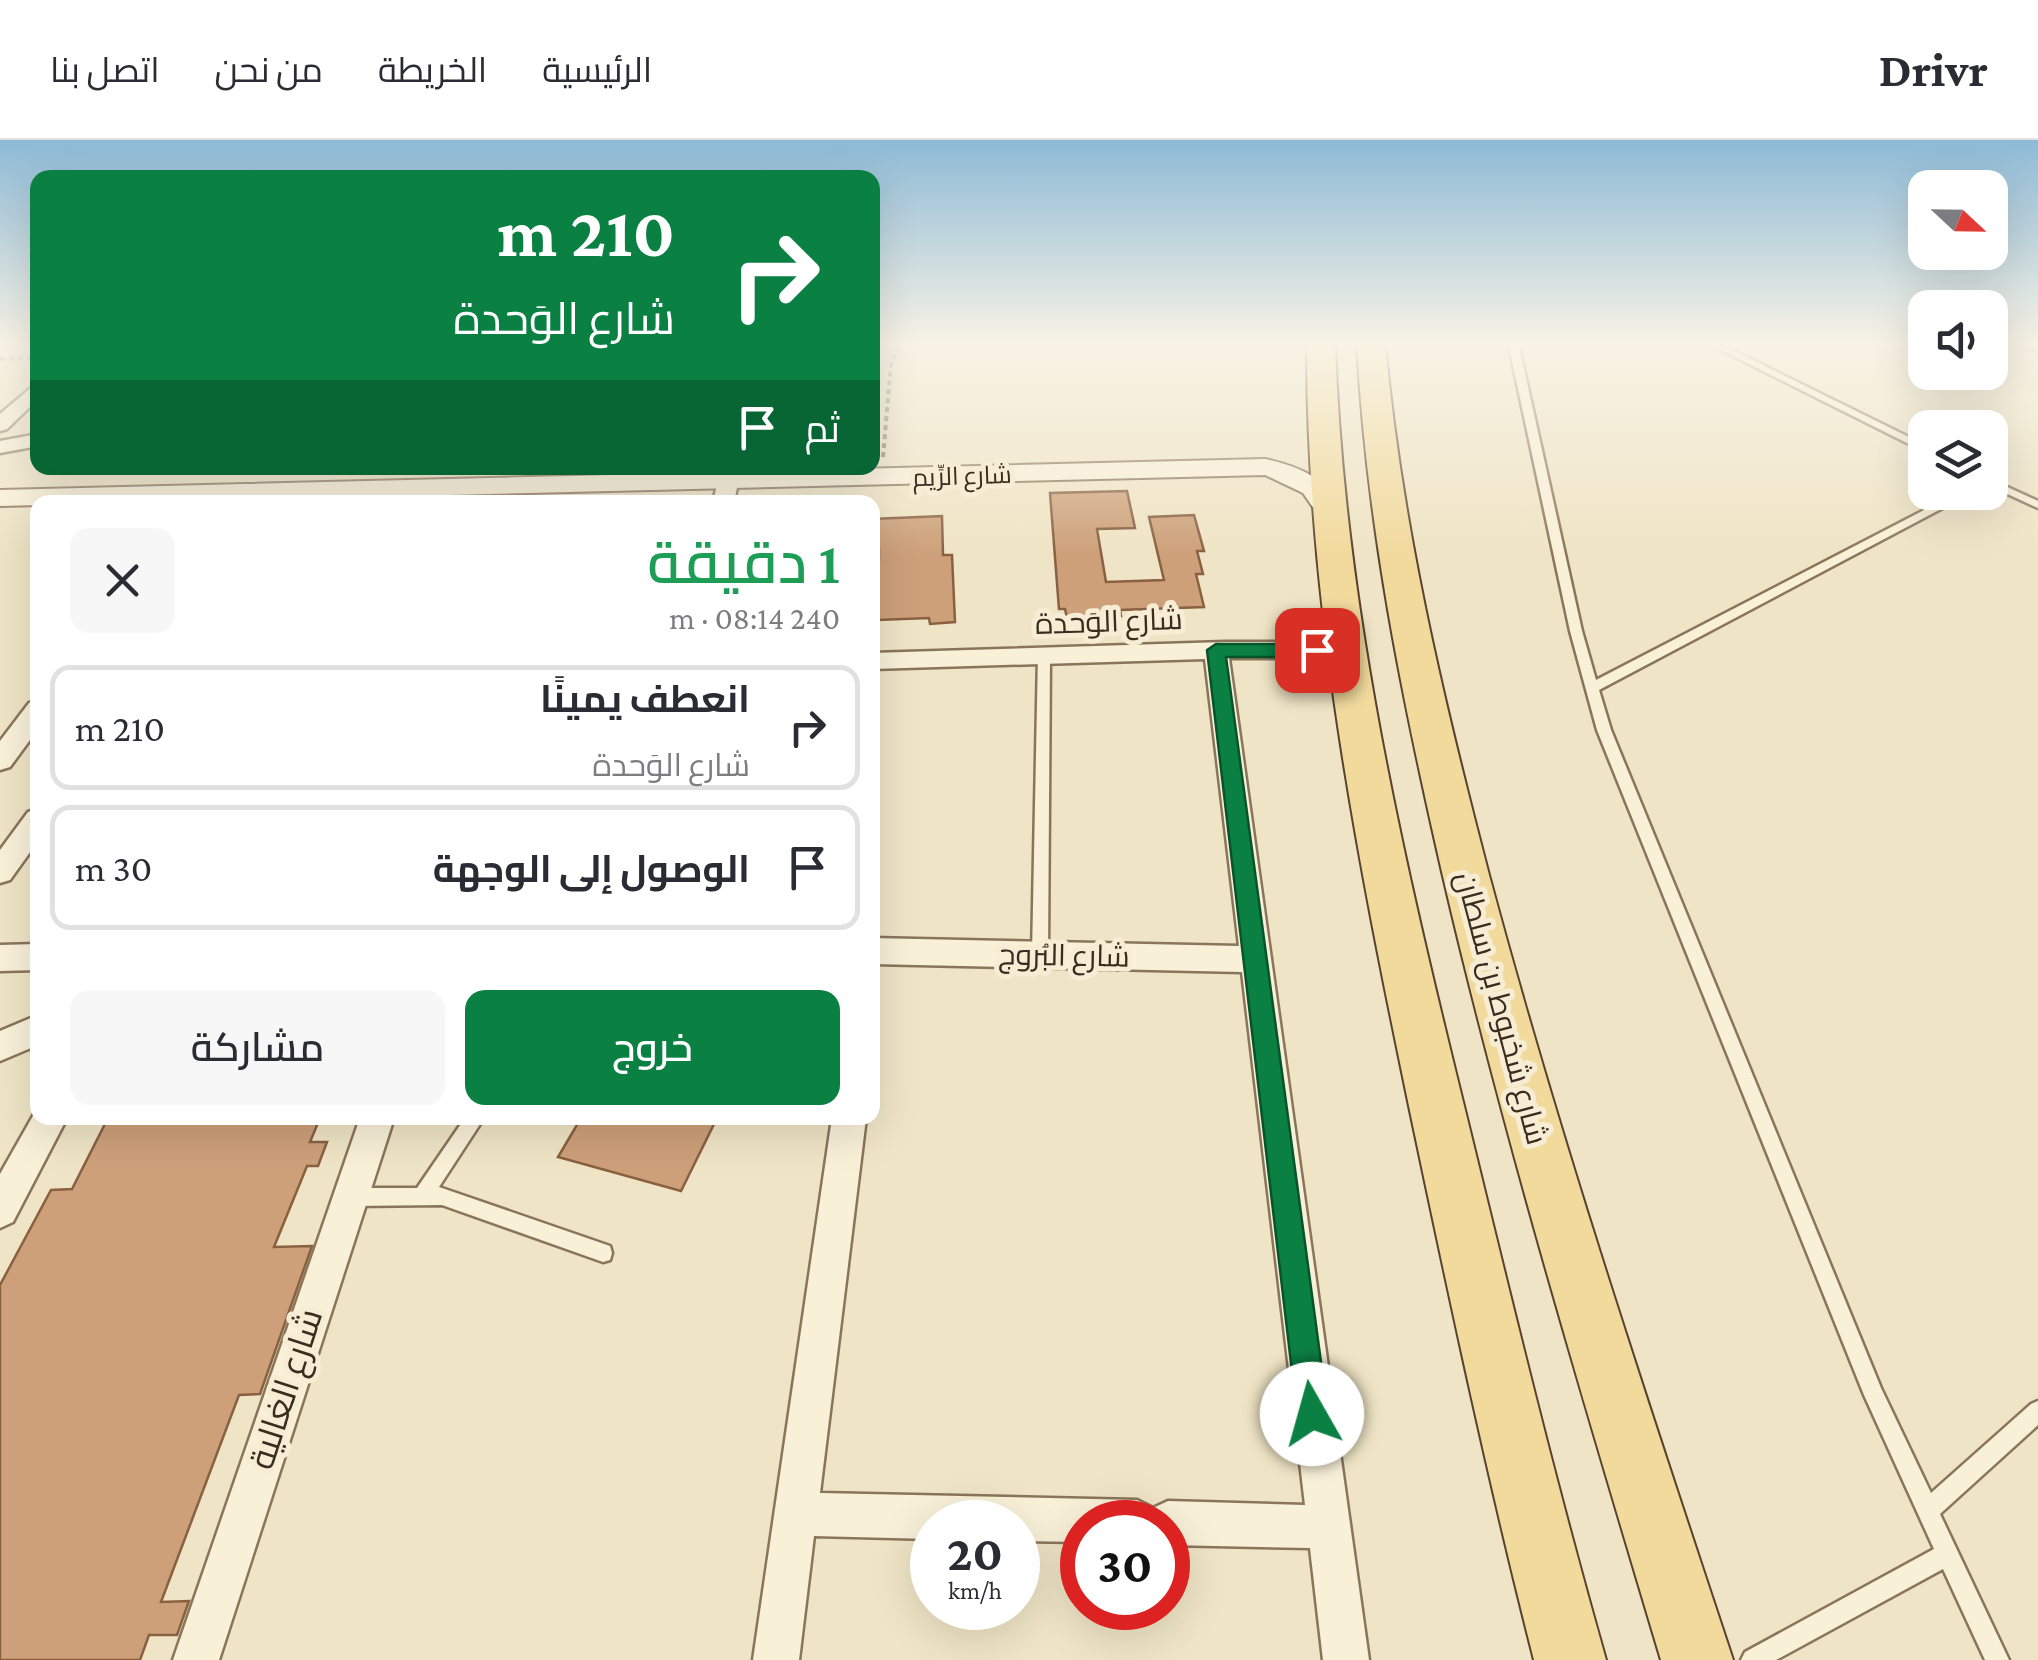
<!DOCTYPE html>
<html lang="ar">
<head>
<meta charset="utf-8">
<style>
	:root { --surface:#fff; --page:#f7f7f7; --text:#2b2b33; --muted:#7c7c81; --line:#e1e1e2; --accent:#0b8043 }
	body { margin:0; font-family:"Crimson Pro",Cairo,serif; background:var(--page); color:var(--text); direction:rtl; height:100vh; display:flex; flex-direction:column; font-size:38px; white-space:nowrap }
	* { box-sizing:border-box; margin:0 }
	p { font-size:32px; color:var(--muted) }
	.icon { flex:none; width:55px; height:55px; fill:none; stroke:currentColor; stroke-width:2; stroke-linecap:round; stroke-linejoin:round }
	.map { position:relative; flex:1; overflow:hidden; direction:ltr }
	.drawer { position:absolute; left:30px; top:355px; width:850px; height:630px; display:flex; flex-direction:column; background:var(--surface); border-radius:20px; box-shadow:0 10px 40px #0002; direction:rtl }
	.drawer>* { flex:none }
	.top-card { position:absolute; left:30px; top:30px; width:850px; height:305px; border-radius:20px; box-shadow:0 10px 40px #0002; direction:rtl; background:#0b8043; color:#fff; overflow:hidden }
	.needle { width:65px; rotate:112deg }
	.controls { position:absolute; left:1908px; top:30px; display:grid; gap:20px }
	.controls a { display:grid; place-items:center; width:100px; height:100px; border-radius:20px; background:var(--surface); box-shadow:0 10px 40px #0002; font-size:50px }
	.speed { position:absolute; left:910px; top:1360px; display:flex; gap:20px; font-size:50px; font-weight:700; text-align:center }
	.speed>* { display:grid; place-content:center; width:130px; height:130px; border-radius:50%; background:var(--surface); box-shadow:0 10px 40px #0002; line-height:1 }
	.speed small { font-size:25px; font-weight:400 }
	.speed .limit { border:15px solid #d22; background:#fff; color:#111 }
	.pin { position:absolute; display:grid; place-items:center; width:85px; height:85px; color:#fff; margin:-42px; border-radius:20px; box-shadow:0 5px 15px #0006 }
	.me { position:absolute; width:110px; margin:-55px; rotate:353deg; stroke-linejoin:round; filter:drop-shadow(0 0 8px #0008) }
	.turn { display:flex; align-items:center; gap:35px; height:210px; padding:0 40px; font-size:45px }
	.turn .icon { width:130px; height:130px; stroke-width:2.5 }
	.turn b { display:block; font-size:70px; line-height:85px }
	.then { display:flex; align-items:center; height:95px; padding:0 40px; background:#0003; gap:20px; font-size:38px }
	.round { display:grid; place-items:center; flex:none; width:105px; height:105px; border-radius:20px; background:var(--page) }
	.overview { display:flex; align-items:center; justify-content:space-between; height:170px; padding:0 40px }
	h1 { font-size:60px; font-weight:600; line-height:75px; color:#1e9e55 }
	.cta { display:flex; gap:20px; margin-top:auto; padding:20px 40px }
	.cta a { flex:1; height:115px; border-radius:20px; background:var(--accent); color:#fff; font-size:40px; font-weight:600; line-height:115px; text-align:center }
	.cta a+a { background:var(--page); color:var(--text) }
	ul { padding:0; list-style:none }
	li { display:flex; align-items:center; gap:30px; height:125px; margin:0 20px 15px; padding:0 20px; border:5px solid var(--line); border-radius:20px }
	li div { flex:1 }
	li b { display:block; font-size:38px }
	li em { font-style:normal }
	header { display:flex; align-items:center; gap:60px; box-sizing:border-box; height:140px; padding:0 50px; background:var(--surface); border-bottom:2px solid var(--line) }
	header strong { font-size:48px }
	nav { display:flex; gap:55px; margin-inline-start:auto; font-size:35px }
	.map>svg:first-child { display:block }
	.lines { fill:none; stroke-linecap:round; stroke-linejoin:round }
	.stream { stroke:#6d9089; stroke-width:5 }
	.building { fill:#cda07a; stroke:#896040; stroke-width:2.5 }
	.service-casing { stroke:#8a755b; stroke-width:5 }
	.minor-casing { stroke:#8a755b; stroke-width:5 }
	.tertiary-casing { stroke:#8a755b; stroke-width:4 }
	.primary-casing { stroke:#57432f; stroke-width:4 }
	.path { stroke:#8a755b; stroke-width:4; stroke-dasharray:5 4; stroke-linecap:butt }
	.service { fill:#f9f0d8; fill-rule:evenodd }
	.minor { fill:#f9f0d8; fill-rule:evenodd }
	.tertiary { fill:#f9f0d8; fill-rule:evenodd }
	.primary { fill:#f2da9d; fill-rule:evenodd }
	.route { fill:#0b8043; stroke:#07532c; stroke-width:2.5 }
	.labels { text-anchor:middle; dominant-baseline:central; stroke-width:10; stroke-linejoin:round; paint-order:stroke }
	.far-street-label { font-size:25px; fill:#3a2d1f; stroke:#f6edd4 }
	.street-label { font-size:30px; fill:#3a2d1f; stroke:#f6edd4 }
	.near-street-label { font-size:35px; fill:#3a2d1f; stroke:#f6edd4 }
</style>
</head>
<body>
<header>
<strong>Drivr</strong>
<nav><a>الرئيسية</a><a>الخريطة</a><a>من نحن</a><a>اتصل بنا</a></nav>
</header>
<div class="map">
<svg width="2038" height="1520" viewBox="0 0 2038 1520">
	<rect width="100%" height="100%" fill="#efe4c5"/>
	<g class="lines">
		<path class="stream" d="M 2009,202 L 2038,211"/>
	</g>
	<path class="building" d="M 1127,351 L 1135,388 L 1097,389 L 1106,442 L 1164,440 L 1149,377 L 1194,375 L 1204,411 L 1197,411 L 1203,434 L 1196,434 L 1204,467 L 1120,470 L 1121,476 L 1067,478 L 1065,469 L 1059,469 L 1050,353 Z
		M 942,376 L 943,415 L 952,415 L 955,482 L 930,484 L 929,478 L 878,480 L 879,410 L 872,410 L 872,379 Z
		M 108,978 L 320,978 L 310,1002 L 327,1002 L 318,1026 L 307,1026 L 274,1107 L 312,1106 L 260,1254 L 239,1255 L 161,1462 L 189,1461 L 177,1495 L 149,1495 L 140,1520 L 0,1520 L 0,1145 L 51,1050 L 72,1049 Z
		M 581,978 L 717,978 L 681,1051 L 558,1017 Z"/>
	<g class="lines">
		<g class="service-casing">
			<path id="service" d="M 1508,202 L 1518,202 L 1582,491 L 1596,540 L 1959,352 L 1973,352 L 1599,550 L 1611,590 L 1881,1248 L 1931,1353 L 2031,1264 L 2038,1261 L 2038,1285 L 1940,1374 L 2009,1520 L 1985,1520 L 1943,1429 L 1776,1520 L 1741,1520 L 1745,1512 L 1934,1409 L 1864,1255 L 1597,590 L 1570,491 Z
				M 1705,202 L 1716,202 L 1925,305 L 1925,312 Z
				M 1990,339 L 2038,361 L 2038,368 L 1990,346 Z
				M 1044,511 L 1050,515 L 1048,815 L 1046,820 L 1034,820 L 1032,815 L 1038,515 Z
				M 465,978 L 484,978 L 439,1047 L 610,1106 L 612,1113 L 610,1120 L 603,1122 L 442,1065 L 352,1066 L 346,1063 L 343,1057 L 346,1051 L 352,1048 L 417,1048 Z"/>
		</g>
		<g class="minor-casing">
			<path id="minor" d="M 38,242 L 38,259 L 7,289 L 0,291 L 0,274 Z
				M 38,294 L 38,306 L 0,313 L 0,301 Z
				M 721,328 L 741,328 L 734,362 L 713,362 Z
				M 1225,502 L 1347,502 L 1359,510 L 1347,518 L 1229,518 L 1369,1520 L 1323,1520 L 1310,1408 L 1168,1405 L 1168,1382 L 1082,1382 L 1082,1402 L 1018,1401 L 1018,1382 L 932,1382 L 932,1399 L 814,1396 L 799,1520 L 753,1520 L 832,978 L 866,978 L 820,1353 L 1137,1360 L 1153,1368 L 1168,1361 L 1305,1365 L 1242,832 L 872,824 L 872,798 L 1239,806 L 1205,519 L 872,529 L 872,513 Z
				M 38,560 L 38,589 L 10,627 L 0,630 L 0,601 L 29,563 Z
				M 38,669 L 38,701 L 10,740 L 0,743 L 0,710 L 28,672 Z
				M 38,804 L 38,830 L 0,831 L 0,805 Z
				M 38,875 L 38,905 L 0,921 L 0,891 Z
				M 38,967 L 38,978 L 67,978 L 13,1082 L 0,1088 L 0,1034 Z
				M 360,978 L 394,978 L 219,1520 L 173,1520 Z"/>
		</g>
		<g class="tertiary-casing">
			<path id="tertiary" d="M 1265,319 C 1302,327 1327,339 1345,373 L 1341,379 L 1321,379 L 1303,353 L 1265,335 L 0,366 L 0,350 Z"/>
		</g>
		<g class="primary-casing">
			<path id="primary" d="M 1307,202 L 1335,202 C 1343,461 1403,719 1465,970 C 1510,1154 1554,1338 1606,1520 L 1534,1520 C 1487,1336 1448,1151 1409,966 C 1357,716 1306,459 1307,202 Z
				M 1357,202 L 1385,202 C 1401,383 1443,559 1489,735 C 1560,1000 1647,1260 1733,1520 L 1661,1520 C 1583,1259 1504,998 1442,732 C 1402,557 1366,382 1357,202 Z"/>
		</g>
		<path class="path" d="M 0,219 L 38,218
			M 883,317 L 891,224 L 900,202"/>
		<use href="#service" class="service"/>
		<use href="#minor" class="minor"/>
		<use href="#tertiary" class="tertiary"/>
		<use href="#primary" class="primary"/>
	</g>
	<linearGradient id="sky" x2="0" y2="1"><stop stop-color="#8dbad6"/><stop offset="0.49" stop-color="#f8f3e5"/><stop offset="1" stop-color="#f8f3e5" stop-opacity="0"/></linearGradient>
	<rect width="2038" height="415" fill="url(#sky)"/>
	<path class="route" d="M 1216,504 L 1317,504 L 1326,510 L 1317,517 L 1226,517 L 1328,1274 L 1323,1285 L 1312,1289 L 1301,1285 L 1297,1274 L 1207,510 Z"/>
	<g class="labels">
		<g class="far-street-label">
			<text transform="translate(962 336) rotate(-2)">شارع الرِّيم</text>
		</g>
		<g class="street-label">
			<text transform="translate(1109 481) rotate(-2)">شارع الوَحدة</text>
			<text transform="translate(1064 815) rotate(1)">شارع البُروج</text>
			<text transform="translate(1502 868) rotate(75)">شارع شخبوط بن سلطان</text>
		</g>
		<g class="near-street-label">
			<text transform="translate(286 1249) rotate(-72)">شارع الغالية</text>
		</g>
	</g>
</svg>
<div class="controls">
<a><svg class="needle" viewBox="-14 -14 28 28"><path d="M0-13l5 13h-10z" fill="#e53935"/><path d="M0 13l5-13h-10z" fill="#7c7c81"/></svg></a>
<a><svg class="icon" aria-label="sound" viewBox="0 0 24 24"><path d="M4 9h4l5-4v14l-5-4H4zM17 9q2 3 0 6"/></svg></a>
<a><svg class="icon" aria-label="layers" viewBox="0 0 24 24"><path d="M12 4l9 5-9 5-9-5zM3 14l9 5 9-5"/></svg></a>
</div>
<div class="speed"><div>20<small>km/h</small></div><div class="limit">30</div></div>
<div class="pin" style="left:1317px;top:510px;background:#d93025"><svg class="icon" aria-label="arrive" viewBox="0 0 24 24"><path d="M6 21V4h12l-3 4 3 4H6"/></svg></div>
<svg class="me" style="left:1312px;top:1274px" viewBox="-20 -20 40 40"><circle r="19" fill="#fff"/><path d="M0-13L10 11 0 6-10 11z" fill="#0b8043"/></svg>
<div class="top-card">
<div class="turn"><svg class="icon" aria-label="right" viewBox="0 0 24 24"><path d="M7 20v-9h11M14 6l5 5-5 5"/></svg><div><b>210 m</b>شارع الوَحدة</div></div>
<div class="then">ثم<svg class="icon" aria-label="arrive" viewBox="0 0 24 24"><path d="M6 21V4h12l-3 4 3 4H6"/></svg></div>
</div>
<section class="drawer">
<div class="overview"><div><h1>1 دقيقة</h1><p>240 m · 08:14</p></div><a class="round"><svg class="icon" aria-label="close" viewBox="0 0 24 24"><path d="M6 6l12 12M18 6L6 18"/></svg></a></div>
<ul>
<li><svg class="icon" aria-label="right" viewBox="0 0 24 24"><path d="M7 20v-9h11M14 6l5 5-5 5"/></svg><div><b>انعطف يمينًا</b><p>شارع الوَحدة</p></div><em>210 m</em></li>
<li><svg class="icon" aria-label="arrive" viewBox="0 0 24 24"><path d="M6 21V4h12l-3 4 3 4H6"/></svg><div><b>الوصول إلى الوجهة</b></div><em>30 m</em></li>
</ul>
<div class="cta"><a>خروج</a><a>مشاركة</a></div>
</section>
</div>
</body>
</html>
